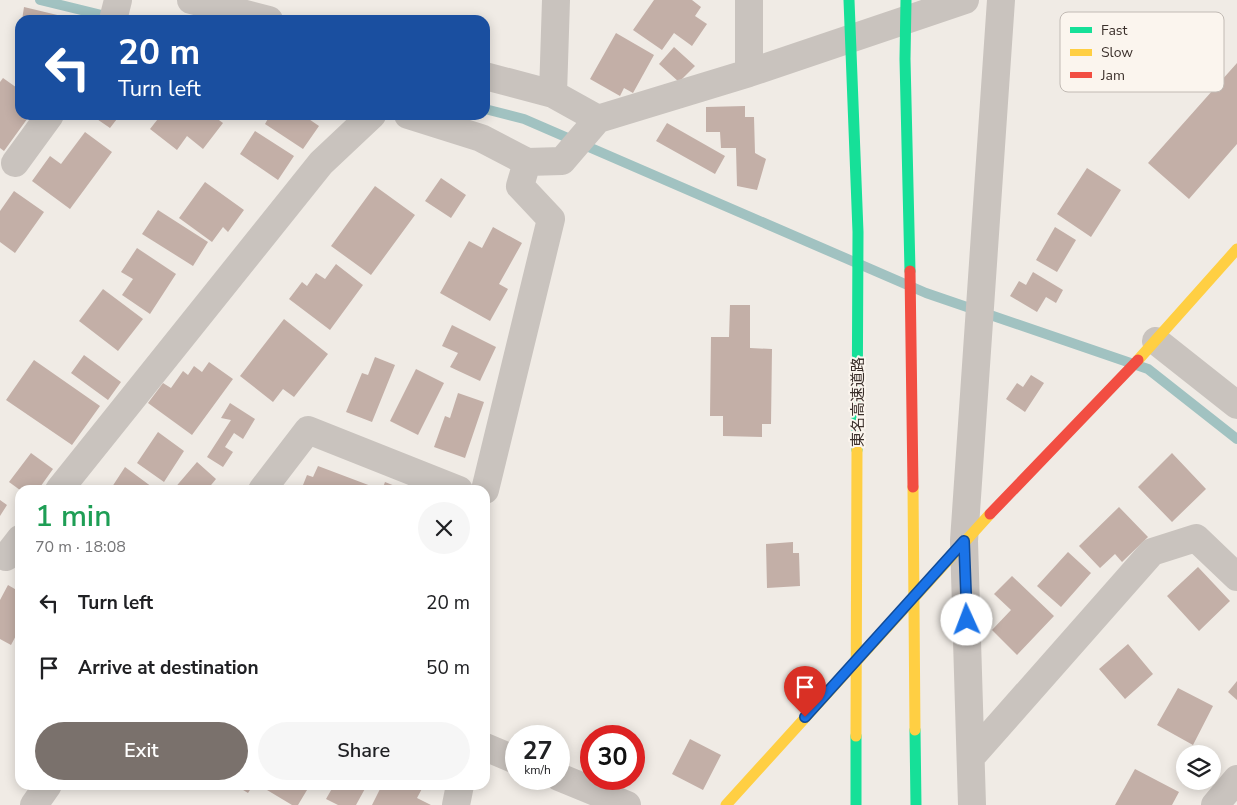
<!DOCTYPE html>
<html lang="en">
<head>
<meta charset="utf-8">
<style>
	:root { --surface:#fff; --page:#f6f6f6; --text:#202124; --muted:#757577; --accent:#7a716c }
	body { margin:0; font-family:"Nunito Sans","Noto Sans JP",sans-serif; background:var(--page); color:var(--text); height:100vh; display:flex; flex-direction:column; font-size:19px; white-space:nowrap }
	* { box-sizing:border-box; margin:0 }
	p { font-size:16px; color:var(--muted) }
	.icon { flex:none; width:28px; height:28px; fill:none; stroke:currentColor; stroke-width:2; stroke-linecap:round; stroke-linejoin:round }
	.map { position:relative; flex:1; overflow:hidden }
	.drawer { position:absolute; left:15px; top:485px; width:475px; height:305px; display:flex; flex-direction:column; background:var(--surface); border-radius:15px; box-shadow:0 2px 12px #0003 }
	.drawer>* { flex:none }
	.banner { position:absolute; left:15px; top:15px; width:475px; height:105px; border-radius:15px; box-shadow:0 2px 12px #0003; background:#1a4fa0; color:#fff; overflow:hidden }
	.controls { position:absolute; left:1176px; top:745px; display:grid; gap:10px }
	.controls a { display:grid; place-items:center; width:45px; height:45px; border-radius:50%; background:var(--surface); box-shadow:0 2px 12px #0003; font-size:25px }
	.speed { position:absolute; left:505px; top:725px; display:flex; gap:10px; font-size:25px; font-weight:700; text-align:center }
	.speed>* { display:grid; place-content:center; width:65px; height:65px; border-radius:50%; background:var(--surface); box-shadow:0 2px 12px #0003; line-height:1 }
	.speed small { font-size:12px; font-weight:400 }
	.speed .limit { border:8px solid #d22; background:#fff; color:#111 }
	.pin { position:absolute; display:grid; place-items:center; width:42px; height:42px; color:#fff; margin:-51px -21px; border-radius:50% 50% 50% 0; rotate:-45deg; box-shadow:0 0 5px #0007 }
	.pin .icon { rotate:45deg }
	.me { position:absolute; width:55px; margin:-28px; rotate:358deg; stroke-linejoin:round; filter:drop-shadow(0 0 4px #0008) }
	.turn { display:flex; align-items:center; gap:18px; height:105px; padding:0 20px; font-size:22px }
	.turn .icon { width:65px; height:65px; stroke-width:2.5 }
	.turn b { display:block; font-size:35px; line-height:42px }
	.round { display:grid; place-items:center; flex:none; width:52px; height:52px; border-radius:26px; background:var(--page) }
	.headline { display:flex; align-items:center; justify-content:space-between; height:85px; padding:0 20px }
	h1 { font-size:30px; font-weight:600; line-height:38px; color:#1e9e55 }
	.primary-button { display:flex; gap:10px; margin-top:auto; padding:10px 20px }
	.primary-button a { flex:1; height:58px; border-radius:30px; background:var(--accent); color:#fff; font-size:20px; font-weight:600; line-height:58px; text-align:center }
	.primary-button a+a { background:var(--page); color:var(--text) }
	ul { padding:0; list-style:none }
	li { display:flex; align-items:center; gap:15px; height:65px; padding:0 20px }
	li div { flex:1 }
	li b { display:block; font-size:19px }
	li em { font-style:normal }
	.map>svg:first-child { display:block }
	.lines { fill:none; stroke-linecap:round; stroke-linejoin:round }
	.stream { stroke:#a1c2c1; stroke-width:10 }
	.building { fill:#c3afa7 }
	.street { stroke:#c9c3be; stroke-width:28 }
	.fast { stroke:#16e098; stroke-width:11 }
	.slow { stroke:#ffcf43; stroke-width:11 }
	.jam { stroke:#f24e42; stroke-width:11 }
	.route-casing { stroke:#114b97; stroke-width:12 }
	.route { stroke:#1a73e8; stroke-width:9 }
	.labels { text-anchor:middle; dominant-baseline:central; stroke-width:4; stroke-linejoin:round; paint-order:stroke }
	.street-label { font-size:15px; fill:#3b302b; stroke:#fbf5ee }
	.key { fill:#fbf5ee; stroke:#c1bab4; stroke-width:1 }
	.key-label { font-size:14px; fill:#3b302b }
</style>
</head>
<body>
<div class="map">
<svg width="1237" height="805" viewBox="0 0 1237 805">
	<rect width="100%" height="100%" fill="#f0ebe5"/>
	<g class="lines">
		<path class="stream" d="M 40,0 L 114,18
			M 485,109 L 524,119 L 926,293 L 1148,369 L 1237,439"/>
	</g>
	<path class="building" d="M 654,0 L 692,0 L 701,7 L 695,16 L 707,24 L 692,46 L 674,33 L 662,50 L 633,30 Z
		M 24,7 L 74,19 L 74,20 L 22,20 Z
		M 616,33 L 654,55 L 633,93 L 624,88 L 620,96 L 590,79 Z
		M 674,47 L 695,66 L 679,82 L 659,64 Z
		M 1237,63 L 1237,144 L 1189,199 L 1148,163 Z
		M 3,78 L 20,90 L 20,115 L 30,115 L 4,151 L 0,148 L 0,82 Z
		M 745,106 L 745,117 L 754,117 L 755,153 L 766,159 L 757,190 L 737,186 L 736,148 L 721,148 L 720,132 L 706,132 L 706,107 Z
		M 91,115 L 120,115 L 110,128 Z
		M 161,115 L 212,115 L 223,123 L 203,149 L 187,136 L 177,150 L 150,129 Z
		M 270,115 L 303,115 L 319,126 L 303,149 L 265,124 Z
		M 667,123 L 725,156 L 715,174 L 656,141 Z
		M 255,131 L 294,156 L 278,180 L 240,154 Z
		M 85,132 L 112,152 L 70,209 L 32,181 L 50,156 L 61,164 Z
		M 1087,168 L 1121,190 L 1091,237 L 1057,214 Z
		M 441,178 L 466,195 L 451,218 L 425,201 Z
		M 205,182 L 244,210 L 228,232 L 223,227 L 212,242 L 179,218 Z
		M 375,186 L 415,215 L 371,275 L 331,246 Z
		M 14,191 L 44,212 L 15,253 L 0,242 L 0,211 Z
		M 158,210 L 208,242 L 193,266 L 142,234 Z
		M 493,227 L 522,243 L 499,284 L 508,289 L 490,321 L 440,293 L 469,241 L 482,248 Z
		M 1055,227 L 1076,240 L 1057,272 L 1036,260 Z
		M 137,248 L 176,274 L 150,314 L 122,295 L 133,279 L 121,272 Z
		M 336,264 L 363,285 L 330,330 L 289,299 L 302,282 L 307,286 L 316,273 L 325,279 Z
		M 1033,272 L 1063,290 L 1056,303 L 1046,297 L 1037,312 L 1010,296 L 1019,281 L 1026,285 Z
		M 103,289 L 143,319 L 118,351 L 79,321 Z
		M 730,305 L 750,305 L 750,348 L 772,349 L 771,424 L 762,424 L 762,437 L 723,436 L 723,416 L 710,416 L 711,337 L 729,337 Z
		M 284,319 L 328,354 L 294,397 L 283,389 L 273,402 L 240,376 Z
		M 452,325 L 496,347 L 480,381 L 450,367 L 458,353 L 442,346 Z
		M 84,355 L 121,382 L 108,400 L 71,373 Z
		M 375,357 L 395,365 L 372,422 L 346,412 L 362,373 L 368,375 Z
		M 34,360 L 100,406 L 72,445 L 6,400 Z
		M 209,362 L 233,379 L 192,435 L 148,403 L 163,383 L 171,388 L 183,371 L 188,375 L 194,366 L 202,372 Z
		M 416,369 L 444,383 L 418,435 L 390,421 Z
		M 1031,375 L 1044,383 L 1025,412 L 1006,399 L 1017,383 L 1023,387 Z
		M 458,393 L 484,402 L 465,458 L 434,447 L 445,416 L 450,418 Z
		M 230,403 L 255,419 L 243,439 L 234,433 L 225,447 L 233,452 L 223,467 L 207,457 L 231,420 L 221,418 Z
		M 158,432 L 184,451 L 164,482 L 137,463 Z
		M 31,453 L 53,469 L 38,490 L 20,490 L 9,482 Z
		M 1172,453 L 1206,489 L 1172,522 L 1138,487 Z
		M 197,462 L 216,479 L 207,490 L 173,490 Z
		M 318,466 L 371,486 L 369,490 L 301,490 L 307,475 L 313,477 Z
		M 125,467 L 152,487 L 150,490 L 110,490 Z
		M 385,482 L 405,490 L 382,490 Z
		M 0,500 L 7,505 L 0,516 Z
		M 1119,507 L 1148,537 L 1122,562 L 1115,554 L 1100,568 L 1079,546 Z
		M 793,542 L 793,553 L 799,553 L 800,586 L 767,588 L 766,544 Z
		M 1068,552 L 1091,573 L 1061,607 L 1037,586 Z
		M 1198,567 L 1230,601 L 1199,631 L 1167,596 Z
		M 1012,576 L 1054,616 L 1017,655 L 992,630 L 1011,610 L 994,594 Z
		M 8,585 L 20,592 L 20,628 L 11,645 L 0,639 L 0,600 Z
		M 1128,644 L 1153,674 L 1125,699 L 1099,669 Z
		M 1237,681 L 1237,700 L 1228,692 Z
		M 1178,688 L 1213,706 L 1193,745 L 1157,725 Z
		M 690,739 L 721,755 L 703,790 L 672,774 Z
		M 1135,769 L 1179,792 L 1172,805 L 1115,805 Z
		M 235,785 L 253,785 L 248,793 Z
		M 262,785 L 310,785 L 298,805 L 292,805 L 262,787 Z
		M 334,785 L 367,785 L 356,805 L 338,805 L 326,799 Z
		M 382,785 L 424,785 L 417,798 L 431,805 L 372,805 Z"/>
	<g class="lines">
		<path class="street" d="M 191,0 L 269,20
			M 749,0 L 749,73
			M 113,20 L 118,0
			M 485,76 L 553,94 L 598,119
			M 553,94 L 556,0
			M 408,115 L 481,138 L 527,162 L 562,161 L 598,119 L 749,73 L 965,0
			M 15,163 L 50,115
			M 1156,341 L 1237,405
			M 59,490 L 321,163 L 372,115
			M 262,490 L 308,430 L 459,490
			M 485,490 L 551,219 L 520,186 L 527,162
			M 6,557 L 20,539
			M 485,747 L 516,760
			M 971,757 L 1152,552 L 1196,538 L 1237,577
			M 559,777 L 627,805
			M 34,805 L 48,785
			M 456,805 L 460,785
			M 972,805 L 964,541 L 1001,0
			M 1215,805 L 1237,779"/>
		<path class="fast" d="M 849,0 L 858,232 L 857,450
			M 906,0 L 905,59 L 910,271
			M 915,730 L 916,805
			M 856,805 L 856,736"/>
		<path class="slow" d="M 1138,360 L 1237,249
			M 913,487 L 915,730
			M 856,736 L 857,450
			M 726,805 L 990,514"/>
		<path class="jam" d="M 910,271 L 913,487
			M 990,514 L 1138,360"/>
	</g>
	<g class="lines">
		<g class="route-casing">
			<path id="route" d="M 805,717 L 964,541 L 967,620"/>
		</g>
		<use href="#route" class="route"/>
	</g>
	<g class="labels">
		<g class="street-label">
			<text transform="translate(858 402) rotate(-90)">東名高速道路</text>
		</g>
	</g>
	<rect x="1060" y="12" width="164" height="80" rx="8" class="key"/>
	<rect x="1070" y="27" width="22" height="6" fill="#16e098"/>
	<rect x="1070" y="49" width="22" height="7" fill="#ffcf43"/>
	<rect x="1070" y="72" width="22" height="6" fill="#f24e42"/>
	<g class="key-label">
		<text x="1101" y="35">Fast</text>
		<text x="1101" y="57">Slow</text>
		<text x="1101" y="80">Jam</text>
	</g>
</svg>
<div class="controls">
<a><svg class="icon" aria-label="layers" viewBox="0 0 24 24"><path d="M12 4l9 5-9 5-9-5zM3 14l9 5 9-5"/></svg></a>
</div>
<div class="speed"><div>27<small>km/h</small></div><div class="limit">30</div></div>
<div class="pin" style="left:805px;top:717px;background:#d93025"><svg class="icon" aria-label="arrive" viewBox="0 0 24 24"><path d="M6 21V4h12l-3 4 3 4H6"/></svg></div>
<svg class="me" style="left:967px;top:620px" viewBox="-20 -20 40 40"><circle r="19" fill="#fff"/><path d="M0-13L10 11 0 6-10 11z" fill="#1a73e8"/></svg>
<div class="banner">
<div class="turn"><svg class="icon" aria-label="left" viewBox="0 0 24 24"><path d="M17 20v-9H6M10 6l-5 5 5 5"/></svg><div><b>20 m</b>Turn left</div></div>
</div>
<section class="drawer">
<div class="headline"><div><h1>1 min</h1><p>70 m · 18:08</p></div><a class="round"><svg class="icon" aria-label="close" viewBox="0 0 24 24"><path d="M6 6l12 12M18 6L6 18"/></svg></a></div>
<ul>
<li><svg class="icon" aria-label="left" viewBox="0 0 24 24"><path d="M17 20v-9H6M10 6l-5 5 5 5"/></svg><div><b>Turn left</b></div><em>20 m</em></li>
<li><svg class="icon" aria-label="arrive" viewBox="0 0 24 24"><path d="M6 21V4h12l-3 4 3 4H6"/></svg><div><b>Arrive at destination</b></div><em>50 m</em></li>
</ul>
<div class="primary-button"><a>Exit</a><a>Share</a></div>
</section>
</div>
</body>
</html>
